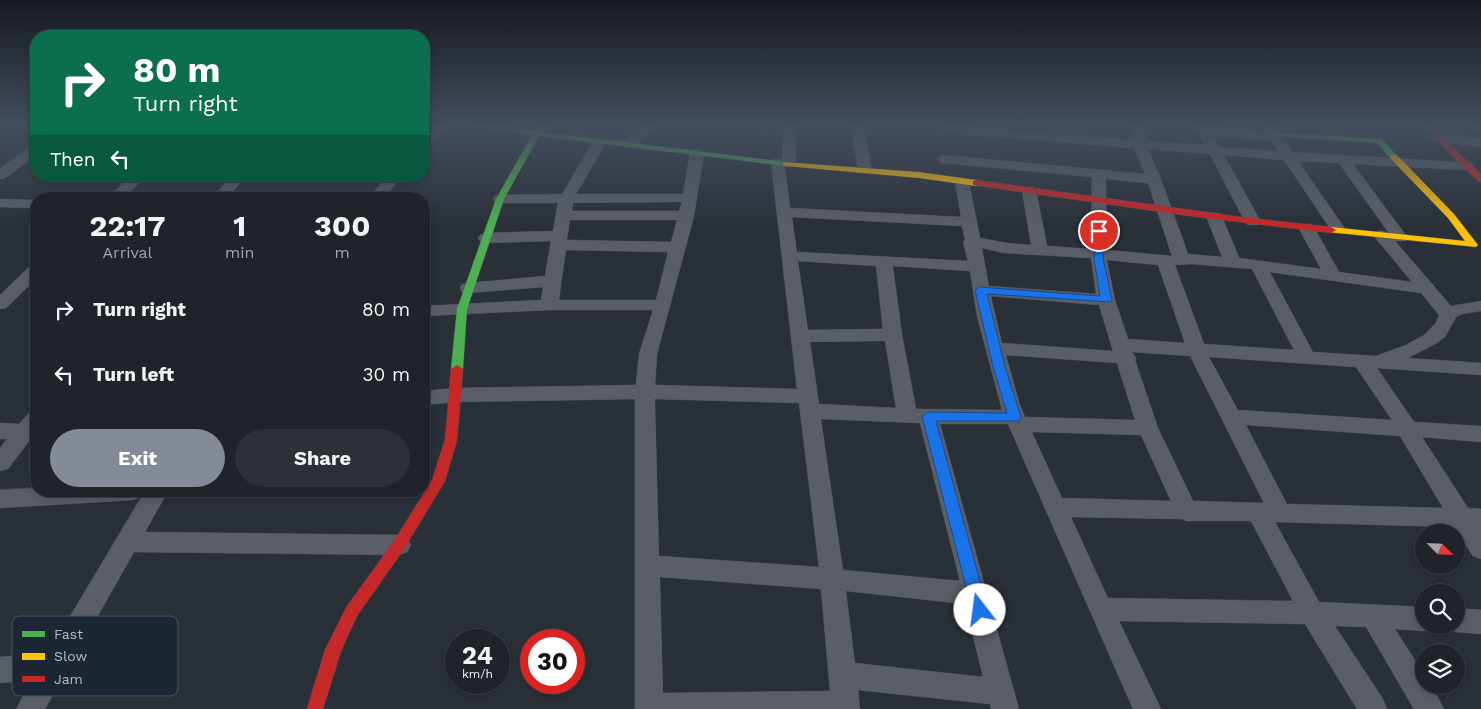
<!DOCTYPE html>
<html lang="en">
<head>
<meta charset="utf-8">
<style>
	:root { --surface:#20242a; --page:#2d3036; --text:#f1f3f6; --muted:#a2a4a8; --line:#3d4147; --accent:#848b96 }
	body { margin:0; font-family:"Work Sans",sans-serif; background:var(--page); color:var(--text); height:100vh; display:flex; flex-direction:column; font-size:19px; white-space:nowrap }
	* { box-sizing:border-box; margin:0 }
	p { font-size:16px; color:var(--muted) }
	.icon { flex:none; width:28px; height:28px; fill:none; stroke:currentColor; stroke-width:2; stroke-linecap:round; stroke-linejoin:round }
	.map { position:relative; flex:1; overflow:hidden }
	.panel { position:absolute; left:30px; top:192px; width:400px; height:305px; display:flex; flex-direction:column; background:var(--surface); border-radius:20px; box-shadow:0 2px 8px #0003,0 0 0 1px var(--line) }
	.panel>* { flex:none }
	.hud { position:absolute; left:30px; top:30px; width:400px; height:152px; border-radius:20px; box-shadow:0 2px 8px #0003,0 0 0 1px var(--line); background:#0b6e4f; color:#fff; overflow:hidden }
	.needle { width:32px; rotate:114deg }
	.controls { position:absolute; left:1415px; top:524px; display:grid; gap:10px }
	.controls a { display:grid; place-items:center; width:50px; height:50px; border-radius:50%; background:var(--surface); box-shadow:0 2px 8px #0003,0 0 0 1px var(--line); font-size:25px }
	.speed { position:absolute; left:445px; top:629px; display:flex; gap:10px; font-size:25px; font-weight:700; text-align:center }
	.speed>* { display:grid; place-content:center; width:65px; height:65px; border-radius:50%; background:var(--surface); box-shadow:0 2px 8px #0003,0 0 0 1px var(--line); line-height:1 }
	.speed small { font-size:12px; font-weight:400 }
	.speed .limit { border:8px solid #d22; background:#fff; color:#111 }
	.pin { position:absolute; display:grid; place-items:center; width:42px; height:42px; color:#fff; margin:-21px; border:2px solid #fff; border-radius:50%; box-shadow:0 1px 5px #0007 }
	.me { position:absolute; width:55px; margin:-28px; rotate:345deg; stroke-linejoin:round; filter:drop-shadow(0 0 4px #0008) }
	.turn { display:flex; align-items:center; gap:18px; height:105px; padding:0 20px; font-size:22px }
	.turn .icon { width:65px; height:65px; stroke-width:2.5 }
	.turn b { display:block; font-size:35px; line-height:42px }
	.then { display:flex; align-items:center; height:48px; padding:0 20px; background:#0003; gap:10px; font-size:19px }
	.eta { display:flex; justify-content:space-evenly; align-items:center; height:85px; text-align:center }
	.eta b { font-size:30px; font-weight:700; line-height:35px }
	.cta { display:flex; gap:10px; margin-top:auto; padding:10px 20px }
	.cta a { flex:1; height:58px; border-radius:30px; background:var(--accent); color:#fff; font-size:20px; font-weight:700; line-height:58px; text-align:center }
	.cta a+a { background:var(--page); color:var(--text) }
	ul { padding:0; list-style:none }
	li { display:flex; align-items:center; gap:15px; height:65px; padding:0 20px }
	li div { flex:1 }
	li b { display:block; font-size:19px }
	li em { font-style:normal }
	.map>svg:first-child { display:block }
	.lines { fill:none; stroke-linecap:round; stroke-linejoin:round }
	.street-casing { stroke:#484c53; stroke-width:1 }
	.fast-casing { stroke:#484c53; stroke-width:1 }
	.slow-casing { stroke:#484c53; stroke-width:1 }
	.jam-casing { stroke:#484c53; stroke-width:1 }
	.street { fill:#5a5e66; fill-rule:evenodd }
	.fast { fill:#4caf50; fill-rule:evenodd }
	.slow { fill:#ffc107; fill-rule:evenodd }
	.jam { fill:#c62828; fill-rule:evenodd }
	.route { fill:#1a73e8; stroke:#114b97 }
	.key { fill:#1d2633; stroke:#4a5360; stroke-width:1 }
	.key-label { font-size:14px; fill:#b4bcc9 }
</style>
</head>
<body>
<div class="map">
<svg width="1481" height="709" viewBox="0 0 1481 709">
	<rect width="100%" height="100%" fill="#2a3038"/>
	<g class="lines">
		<g class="street-casing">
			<path id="street" d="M 433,125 L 446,125 L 429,147 L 424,148 L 424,136 Z
				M 641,125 L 655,125 L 636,147 L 626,147 L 624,144 L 626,141 Z
				M 784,125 L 796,125 L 796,164 L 794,167 L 785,167 L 790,208 L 961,217 L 955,182 L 957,179 L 967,179 L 969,182 L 980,238 L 1007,243 L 1031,245 L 1022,190 L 1024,187 L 1034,187 L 1036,190 L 1047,246 L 1091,249 L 1092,177 L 943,163 L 936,159 L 943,155 L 1145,174 L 1134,148 L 949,133 L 943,129 L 944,126 L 1135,140 L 1129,125 L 1142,125 L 1148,141 L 1205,145 L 1195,125 L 1265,132 L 1261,125 L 1274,125 L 1292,152 L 1472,163 L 1474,166 L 1467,170 L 1353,164 L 1408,238 L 1406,241 L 1395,241 L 1451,306 L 1481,301 L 1481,311 L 1462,314 L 1456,317 L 1445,337 L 1437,343 L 1408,358 L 1481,363 L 1481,375 L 1377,368 L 1414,422 L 1481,426 L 1481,442 L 1422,437 L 1468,508 L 1481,509 L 1481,559 L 1473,556 L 1454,527 L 1275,522 L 1319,602 L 1424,607 L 1424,625 L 1434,625 L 1433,627 L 1424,631 L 1395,629 L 1424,674 L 1424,685 L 1431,685 L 1444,709 L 1414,709 L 1366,627 L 1335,626 L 1383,699 L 1387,709 L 1357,709 L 1305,624 L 1119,621 L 1161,709 L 1133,709 L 1008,424 L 940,424 L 1019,709 L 991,709 L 990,704 L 858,690 L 860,709 L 635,709 L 635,399 L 456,402 L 424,405 L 424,391 L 456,388 L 636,385 L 639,354 L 653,310 L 549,310 L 424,316 L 424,306 L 541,300 L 543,287 L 468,293 L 462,292 L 460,288 L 462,284 L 468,283 L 545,276 L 551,241 L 486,243 L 480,241 L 478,238 L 480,235 L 486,233 L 553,231 L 558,203 L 500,203 L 495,202 L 493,199 L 495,196 L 500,195 L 562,194 L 595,138 L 600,137 L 607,141 L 576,194 L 683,194 L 690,153 L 697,149 L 704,153 L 694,216 L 657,354 L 655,385 L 797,389 L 771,162 L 773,159 L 782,159 ZM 1213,136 L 1271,141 L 1278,151 L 1219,147 ZM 1148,149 L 1210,154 L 1245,222 L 1248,225 L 1258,225 L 1261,222 L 1224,155 L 1284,160 L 1333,233 L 1343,233 L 1346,230 L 1298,161 L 1339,163 L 1393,239 C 1387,232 1384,229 1375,232 L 1373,235 L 1412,282 L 1339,272 L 1314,227 L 1311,224 L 1301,224 L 1298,227 L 1321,269 L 1239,258 L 1222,216 L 1219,213 L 1209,213 L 1206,216 L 1222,257 L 1188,254 L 1161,179 ZM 1106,179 L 1148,183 L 1172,256 L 1107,250 ZM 682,202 L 679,211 L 572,211 L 573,203 ZM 792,217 L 962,226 L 965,240 L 963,242 L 968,261 L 797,252 ZM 570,220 L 677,220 L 671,242 L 567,240 ZM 982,248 L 1004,253 L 1091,258 L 1096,294 L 989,286 ZM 566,250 L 668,252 L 656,300 L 559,300 ZM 1107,260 L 1158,265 L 1185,343 L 1128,339 L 1115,300 ZM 798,261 L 876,266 L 883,329 L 808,330 ZM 1192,264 L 1252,269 L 1294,350 L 1204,344 L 1175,265 ZM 893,266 L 970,271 L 977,316 L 1002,410 L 916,409 L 902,335 ZM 1270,272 L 1421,293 L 1439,315 L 1436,323 L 1424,335 L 1406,345 L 1376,356 L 1313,352 ZM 991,296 L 1099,305 L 1113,351 L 1002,343 ZM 885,341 L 896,408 L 819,404 L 810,342 ZM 1132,352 L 1190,356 L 1264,503 L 1193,501 L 1158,428 L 1135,360 L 1136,358 ZM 1006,355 L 1117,363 L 1135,420 L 1025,417 L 1020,405 ZM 1209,357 L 1356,367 L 1392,420 L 1238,410 ZM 655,399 L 799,403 L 819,567 L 659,556 ZM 821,419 L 920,423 L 960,581 L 843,570 ZM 1246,425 L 1400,436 L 1443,508 L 1287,504 ZM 1032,432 L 1141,435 L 1171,501 L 1062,498 ZM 1071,517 L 1182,519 L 1187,521 L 1251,521 L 1293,601 L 1108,598 ZM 660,577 L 821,589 L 830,691 L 663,693 ZM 846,591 L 965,604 L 983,677 L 855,663 Z
				M 851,125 L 863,125 L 872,170 L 870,173 L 860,173 L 858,170 Z
				M 1469,125 L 1481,125 L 1481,131 Z
				M 1437,134 L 1481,139 L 1481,147 L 1432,141 L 1430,138 Z
				M 36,145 L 36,155 L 5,178 L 0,179 L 0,168 L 31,146 Z
				M 130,176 L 146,176 L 123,199 L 107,199 Z
				M 231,176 L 246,176 L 227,199 L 212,199 Z
				M 387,176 L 402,176 L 383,199 L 368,199 Z
				M 0,199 L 36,200 L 36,208 L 0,207 Z
				M 36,265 L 36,279 L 6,308 L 0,309 L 0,295 L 30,266 Z
				M 36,411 L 36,432 L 8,469 L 0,471 L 0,448 L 7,439 L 0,439 L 0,423 L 19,424 L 29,413 Z
				M 36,488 L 36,491 L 144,491 L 141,497 L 133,500 L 0,508 L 0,490 Z
				M 145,491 L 168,491 L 145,532 L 399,535 L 407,538 L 411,545 L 407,552 L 399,555 L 134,552 L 45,709 L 16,709 L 32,680 L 0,683 L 0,657 L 48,653 Z
				M 1456,608 L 1481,610 L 1481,634 L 1456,632 L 1447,628 L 1445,625 L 1456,625 Z"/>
		</g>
		<g class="fast-casing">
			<path id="fast" d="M 466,125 L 492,125 L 535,131 L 539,125 L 547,125 L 542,132 L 786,162 L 790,164 L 786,166 L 539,136 L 504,199 L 467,309 L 463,369 L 457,373 L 451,369 L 457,309 L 496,199 L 532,135 Z
				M 1270,132 L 1379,139 L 1382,139 L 1398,157 L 1391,159 L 1377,143 L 1273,136 L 1270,136 Z"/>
		</g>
		<g class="slow-casing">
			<path id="slow" d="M 1391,155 L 1397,155 L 1454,214 L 1478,245 L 1476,247 L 1328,232 L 1328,228 L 1331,227 L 1465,241 L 1448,218 L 1391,159 Z
				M 783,162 L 919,172 L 976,180 L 980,183 L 976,186 L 919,178 L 786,166 L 783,166 Z"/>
		</g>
		<g class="jam-casing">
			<path id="jam" d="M 1421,125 L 1429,125 L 1481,174 L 1481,182 L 1478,181 Z
				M 976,180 L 1242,217 L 1331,227 L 1336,230 L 1331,233 L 1197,217 L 973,185 L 973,181 Z
				M 457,365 L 463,369 L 457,440 L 445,481 L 404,549 L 357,616 L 341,651 L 323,709 L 307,709 L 325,650 L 347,606 L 394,541 L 432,480 L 445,440 L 451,369 Z"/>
		</g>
		<use href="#street" class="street"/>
		<use href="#fast" class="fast"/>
		<use href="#slow" class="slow"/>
		<use href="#jam" class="jam"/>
	</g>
	<linearGradient id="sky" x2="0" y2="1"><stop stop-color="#171a1f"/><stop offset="0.56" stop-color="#444e5e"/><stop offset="1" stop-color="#444e5e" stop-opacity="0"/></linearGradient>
	<rect width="1481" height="225" fill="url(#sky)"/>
	<path class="route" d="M 1096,229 L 1103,229 L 1104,231 L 1103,258 L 1112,300 L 1110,302 L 987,294 L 1005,367 L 1021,417 L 1019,421 L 936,421 L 988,610 L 985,615 L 980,617 L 974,615 L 972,610 L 922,416 L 928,412 L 1007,413 L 993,367 L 975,290 L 980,287 L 1100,296 L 1094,258 Z"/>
	<rect x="12" y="616" width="166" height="80" rx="8" class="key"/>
	<rect x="22" y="631" width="23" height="6" fill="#4caf50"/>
	<rect x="22" y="653" width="23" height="7" fill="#ffc107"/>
	<rect x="22" y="676" width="23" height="6" fill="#c62828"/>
	<g class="key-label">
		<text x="54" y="639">Fast</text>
		<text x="54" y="661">Slow</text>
		<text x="54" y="684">Jam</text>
	</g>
</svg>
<div class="controls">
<a><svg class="needle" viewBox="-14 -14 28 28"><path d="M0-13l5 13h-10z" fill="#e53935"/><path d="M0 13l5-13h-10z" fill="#a2a4a8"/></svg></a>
<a><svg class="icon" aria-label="search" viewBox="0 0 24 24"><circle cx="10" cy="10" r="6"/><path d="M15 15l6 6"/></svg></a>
<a><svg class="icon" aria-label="layers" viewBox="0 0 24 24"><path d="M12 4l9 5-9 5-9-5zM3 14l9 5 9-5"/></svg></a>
</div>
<div class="speed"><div>24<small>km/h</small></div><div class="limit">30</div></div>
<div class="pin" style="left:1099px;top:231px;background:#d93025"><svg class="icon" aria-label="arrive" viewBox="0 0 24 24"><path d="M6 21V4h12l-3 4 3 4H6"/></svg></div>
<svg class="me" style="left:980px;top:610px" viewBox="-20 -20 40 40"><circle r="19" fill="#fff"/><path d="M0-13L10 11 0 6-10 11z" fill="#1a73e8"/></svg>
<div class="hud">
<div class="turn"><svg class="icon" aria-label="right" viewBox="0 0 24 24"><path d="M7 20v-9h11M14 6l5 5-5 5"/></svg><div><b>80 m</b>Turn right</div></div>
<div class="then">Then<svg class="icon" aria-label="left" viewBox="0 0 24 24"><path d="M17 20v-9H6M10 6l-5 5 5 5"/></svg></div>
</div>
<section class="panel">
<div class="eta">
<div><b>22:17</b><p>Arrival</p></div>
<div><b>1</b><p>min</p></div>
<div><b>300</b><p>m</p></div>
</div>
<ul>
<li><svg class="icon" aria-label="right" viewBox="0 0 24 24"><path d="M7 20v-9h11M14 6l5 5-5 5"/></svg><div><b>Turn right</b></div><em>80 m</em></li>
<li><svg class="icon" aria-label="left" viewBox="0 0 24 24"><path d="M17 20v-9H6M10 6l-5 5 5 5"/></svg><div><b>Turn left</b></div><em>30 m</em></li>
</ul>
<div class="cta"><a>Exit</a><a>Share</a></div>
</section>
</div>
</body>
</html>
